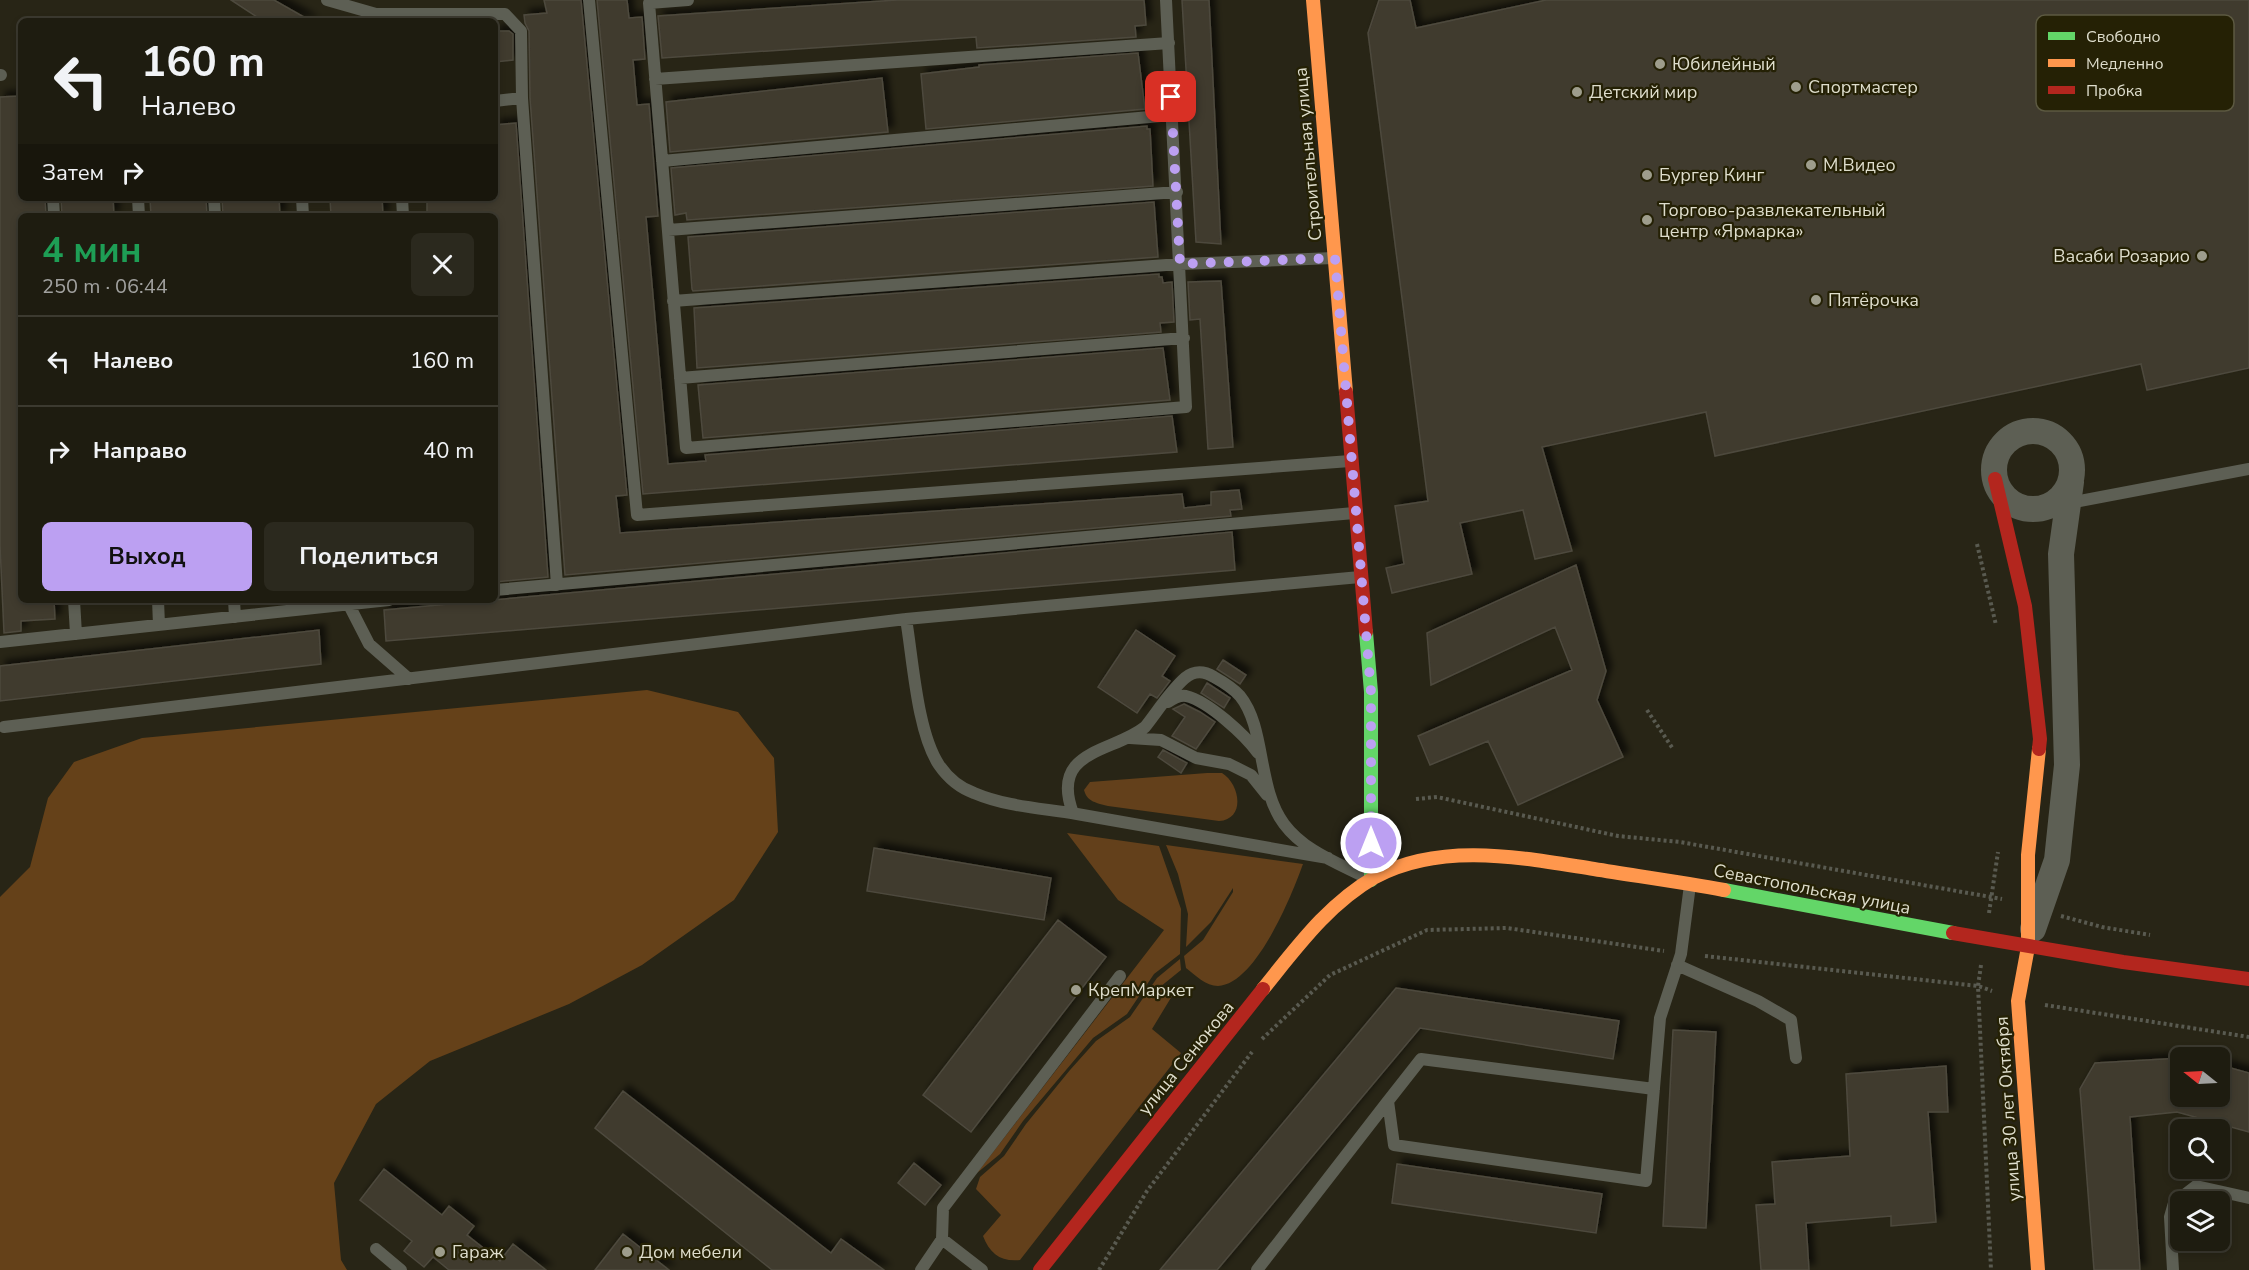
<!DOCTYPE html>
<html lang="ru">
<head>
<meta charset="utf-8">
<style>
	:root { --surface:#1e1c10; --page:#2b291e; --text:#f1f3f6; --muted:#a1a19f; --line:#3c3a30; --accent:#bca0f2 }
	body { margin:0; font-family:"Nunito Sans",sans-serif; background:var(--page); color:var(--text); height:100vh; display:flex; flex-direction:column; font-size:22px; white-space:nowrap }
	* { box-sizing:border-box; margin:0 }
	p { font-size:20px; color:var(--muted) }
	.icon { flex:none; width:33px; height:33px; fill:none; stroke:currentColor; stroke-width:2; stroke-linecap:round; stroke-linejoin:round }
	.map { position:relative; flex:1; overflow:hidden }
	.drawer { position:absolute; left:18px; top:213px; width:480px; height:390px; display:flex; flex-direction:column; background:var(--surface); border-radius:9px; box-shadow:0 3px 9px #0003,0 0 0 2px var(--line) }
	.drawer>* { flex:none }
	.top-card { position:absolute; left:18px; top:18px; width:480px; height:183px; border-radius:9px; box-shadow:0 3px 9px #0003,0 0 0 2px var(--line); background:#1e1c10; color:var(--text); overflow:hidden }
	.needle { width:39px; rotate:288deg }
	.tools { position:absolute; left:2170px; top:1047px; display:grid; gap:12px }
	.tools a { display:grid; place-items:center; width:60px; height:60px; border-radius:9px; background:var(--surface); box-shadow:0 3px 9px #0003,0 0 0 2px var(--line); font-size:30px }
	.pin { position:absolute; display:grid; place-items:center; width:51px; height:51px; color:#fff; margin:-26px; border-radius:12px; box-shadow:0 3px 9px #0006 }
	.me { position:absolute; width:66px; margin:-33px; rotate:0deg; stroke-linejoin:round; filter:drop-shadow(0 0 4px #0008) }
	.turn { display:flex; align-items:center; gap:21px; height:126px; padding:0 24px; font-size:27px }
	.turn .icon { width:78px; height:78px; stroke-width:2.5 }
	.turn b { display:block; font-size:42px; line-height:51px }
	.then { display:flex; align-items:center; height:57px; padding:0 24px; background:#0003; gap:12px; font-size:22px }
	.round { display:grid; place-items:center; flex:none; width:63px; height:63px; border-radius:9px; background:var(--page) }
	.overview { display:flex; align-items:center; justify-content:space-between; height:102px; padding:0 24px }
	h1 { font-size:36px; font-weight:700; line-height:45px; color:#1e9e55 }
	.action { display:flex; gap:12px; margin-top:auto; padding:12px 24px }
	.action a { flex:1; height:69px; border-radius:9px; background:var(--accent); color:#111; font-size:24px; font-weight:700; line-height:69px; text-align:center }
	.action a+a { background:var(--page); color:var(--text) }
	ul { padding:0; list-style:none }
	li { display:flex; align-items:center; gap:18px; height:90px; padding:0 24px; border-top:2px solid var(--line) }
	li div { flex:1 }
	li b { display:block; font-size:22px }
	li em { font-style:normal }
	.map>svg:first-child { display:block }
	.green { fill:#63401b }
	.forest { fill:#654119 }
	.building { fill:#3f3a2e; stroke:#4e4a3e; stroke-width:1.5; filter:url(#shadow) }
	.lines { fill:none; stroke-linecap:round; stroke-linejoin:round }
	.path { stroke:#595a50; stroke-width:4; stroke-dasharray:3 3; stroke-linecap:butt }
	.lane { stroke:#5d5f54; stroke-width:12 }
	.street { stroke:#5d5f54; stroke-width:26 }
	.fast { stroke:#63d668; stroke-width:14 }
	.slow { stroke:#ff974d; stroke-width:14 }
	.jam { stroke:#b3261e; stroke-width:14 }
	.route { stroke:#bca0f2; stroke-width:10; stroke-dasharray:0 18 }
	.poi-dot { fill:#9e9d8c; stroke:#252105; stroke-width:2 }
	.labels { text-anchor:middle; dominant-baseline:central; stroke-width:4.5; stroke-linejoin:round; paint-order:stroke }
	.poi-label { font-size:18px; fill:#deddcc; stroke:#252105; text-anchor:start }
	.street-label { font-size:18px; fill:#deddcc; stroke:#252105 }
	.key { fill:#252105; stroke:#5c5941; stroke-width:1.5 }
	.key-label { font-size:16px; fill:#deddcc }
</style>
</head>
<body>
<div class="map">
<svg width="2249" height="1270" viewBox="0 0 2249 1270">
	<defs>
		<filter id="shadow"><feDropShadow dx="5.5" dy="-5.5" stdDeviation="3" flood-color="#0009"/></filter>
	</defs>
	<rect width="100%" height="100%" fill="#282516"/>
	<path class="green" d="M 1207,773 L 1222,773 C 1240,784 1246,819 1219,821 L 1108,806 C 1097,803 1087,802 1084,790 L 1090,782 Z
		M 1067,833 L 1159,846 L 1181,909 L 1180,954 L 1154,974 L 1127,1014 L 1093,1038 L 1023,1121 L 1000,1154 L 977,1173 L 1164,930 L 1118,900 Z
		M 1166,845 L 1303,864 C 1292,895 1256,984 1218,986 C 1206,986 1195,975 1186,968 L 1184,956 L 1203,940 L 1233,892 L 1233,888 L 1211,922 L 1186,947 L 1188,914 L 1178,874 Z
		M 1180,959 L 1181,970 L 1160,987 L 1172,996 L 1152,1029 L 1181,1053 L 1020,1260 C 1001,1262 990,1254 983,1236 L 1001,1215 L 976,1189 L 980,1177 L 1004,1156 L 1026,1124 L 1070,1070 L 1096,1041 L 1130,1017 L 1157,978 Z"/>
	<path class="forest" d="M 647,690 L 738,712 L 774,758 L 778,832 L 734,900 L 642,965 L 569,1004 L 430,1061 L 376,1104 L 334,1183 L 341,1260 L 347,1270 L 0,1270 L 0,897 L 30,867 L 48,798 L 74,762 L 142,738 Z"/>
	<path class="building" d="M 231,0 L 274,0 L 311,21 L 263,21 Z
		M 544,0 L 581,0 L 627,495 L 616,496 L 620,533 L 1182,494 L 1184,508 L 1211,505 L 1211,492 L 1239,490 L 1242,509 L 1230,510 L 1231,516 L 565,575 L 530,98 L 529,31 L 525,23 L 524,15 L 547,13 Z
		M 597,0 L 627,0 L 629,18 L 642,17 L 645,59 L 633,60 L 637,105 L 649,104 L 658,216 L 646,217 L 668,464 L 706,461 L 705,455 L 1172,416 L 1177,452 L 643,494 Z
		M 897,0 L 1144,0 L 1146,25 L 1135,26 L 1136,37 L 977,48 L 976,37 L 662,58 L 658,16 Z
		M 1182,0 L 1209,0 L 1221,244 L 1196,242 Z
		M 1379,0 L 1410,0 L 1416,28 L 1546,0 L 2249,0 L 2249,368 L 2147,390 L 2141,364 L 1715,456 L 1706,412 L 1542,447 L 1572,551 L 1535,559 L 1523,510 L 1460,523 L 1472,574 L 1392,593 L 1386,568 L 1404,564 L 1395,506 L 1428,501 L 1368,33 Z
		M 495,31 L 509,31 L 513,34 L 513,60 L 495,62 Z
		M 1138,53 L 1145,109 L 926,129 L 921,74 L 979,67 L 979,65 Z
		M 882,78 L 888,132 L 670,152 L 666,102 Z
		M 21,96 L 21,198 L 45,198 L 46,216 L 21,216 L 21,600 L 54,600 L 55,619 L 21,621 L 21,631 L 4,633 L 0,546 L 0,97 Z
		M 516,123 L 548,577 L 495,582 L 495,216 L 427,216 L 427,198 L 495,198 L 495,125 Z
		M 1147,126 L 1147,129 L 1150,129 L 1153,186 L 687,220 L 686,213 L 675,215 L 671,168 Z
		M 61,198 L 113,198 L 114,216 L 62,216 Z
		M 150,198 L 206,198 L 207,216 L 151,216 Z
		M 222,198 L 279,198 L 280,216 L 223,216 Z
		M 330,198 L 382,198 L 383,216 L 331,216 Z
		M 1154,202 L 1158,257 L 693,291 L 692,289 L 688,237 Z
		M 1159,274 L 1159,277 L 1162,277 L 1163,283 L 1172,282 L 1174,322 L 1160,323 L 1161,332 L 697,368 L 694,308 Z
		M 1221,281 L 1233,447 L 1208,449 L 1200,319 L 1190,320 L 1188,282 Z
		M 1163,348 L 1170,400 L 703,438 L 698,385 Z
		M 1232,532 L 1235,570 L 386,641 L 384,610 Z
		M 1576,565 L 1606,671 L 1597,700 L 1623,757 L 1518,805 L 1488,741 L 1430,765 L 1418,736 L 1572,670 L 1555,627 L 1431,685 L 1427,633 Z
		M 319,630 L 321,664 L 0,701 L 0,666 Z
		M 1136,630 L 1175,656 L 1162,676 L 1170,681 L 1157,698 L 1150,694 L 1137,713 L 1098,687 Z
		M 1223,660 L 1246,675 L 1240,684 L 1217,669 Z
		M 1207,683 L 1230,698 L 1224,708 L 1201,693 Z
		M 1184,704 L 1200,712 L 1215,722 L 1196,749 L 1172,736 L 1185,717 L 1173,709 Z
		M 1163,750 L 1187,763 L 1181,773 L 1158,757 Z
		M 874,848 L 1051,878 L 1044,920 L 867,891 Z
		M 1058,920 L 1106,957 L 971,1132 L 923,1095 Z
		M 1396,988 L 1619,1021 L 1613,1059 L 1420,1028 L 1217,1270 L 1160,1270 Z
		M 1673,1030 L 1716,1032 L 1706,1228 L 1663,1226 Z
		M 2181,1058 L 2181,1096 L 2220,1096 L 2220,1065 L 2249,1073 L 2249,1132 L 2177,1112 L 2130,1117 L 2140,1270 L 2094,1270 L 2080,1089 L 2095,1063 Z
		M 1946,1066 L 1948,1112 L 1928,1112 L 1936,1222 L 1891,1226 L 1891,1216 L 1806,1223 L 1809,1270 L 1761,1270 L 1756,1205 L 1775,1204 L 1772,1162 L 1850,1156 L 1846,1074 Z
		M 623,1091 L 831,1253 L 841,1239 L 884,1270 L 772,1270 L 595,1128 Z
		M 914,1163 L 941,1185 L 925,1205 L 898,1183 Z
		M 1397,1164 L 1602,1194 L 1596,1233 L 1392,1203 Z
		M 384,1169 L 442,1215 L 449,1206 L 474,1226 L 467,1235 L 500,1261 L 513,1244 L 546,1270 L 449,1270 L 433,1257 L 424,1267 L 404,1251 L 412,1241 L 360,1200 Z
		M 623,1234 L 669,1270 L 595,1270 Z"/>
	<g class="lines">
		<path class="path" d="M 1977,544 L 1996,625
			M 1647,710 L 1673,749
			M 1416,799 L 1437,797 L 1618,836 L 1680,842 L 2002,899
			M 1989,913 L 1998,852
			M 2061,916 L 2102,927 L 2150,935
			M 1705,956 L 1978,986 L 1992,991
			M 1981,965 L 1978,986 L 1991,1270
			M 2045,1005 L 2249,1037
			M 1262,1039 L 1330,975 L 1427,930 L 1507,928 L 1664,951
			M 1099,1270 L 1147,1191 L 1252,1052"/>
		<path class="lane" d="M 327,0 L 376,14 L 505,14 L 521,31 L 522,98
			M 589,0 L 637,515 L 1350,461
			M 688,0 L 649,3 L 686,448 L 1186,407 L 1166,0
			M 0,75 L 1,75
			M 655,79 L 1169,43
			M 495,101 L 522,98 L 557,585
			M 662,161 L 1172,115
			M 53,198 L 54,216
			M 138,198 L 139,216
			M 214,198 L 215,216
			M 302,198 L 303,216
			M 402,198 L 403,216
			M 668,230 L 1177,192
			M 673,301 L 1180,264 L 1334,258
			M 680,378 L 1184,338
			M 2043,508 L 2249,469
			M 495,590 L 1354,513
			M 74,600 L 76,634
			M 158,600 L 159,625
			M 234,600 L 235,617
			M 349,605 L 369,644 L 409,679
			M 906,619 C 913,660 917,732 939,765 C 948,778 960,788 974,793 C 1007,807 1042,808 1077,814 C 1160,829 1244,844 1328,858
			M 0,642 L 389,600
			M 1168,702 C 1174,698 1179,695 1186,696 C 1208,701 1245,735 1258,753
			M 4,727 L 906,619 L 1360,577
			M 1130,738 L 1161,740 L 1196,758 L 1229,764 L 1251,775 L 1267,795
			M 1073,813 C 1049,749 1113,753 1145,727 C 1157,712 1170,691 1185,678 C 1195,670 1204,671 1214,677 C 1223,682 1233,688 1240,696 C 1266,728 1257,788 1284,824 C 1304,851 1338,863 1367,878
			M 1677,965 L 1758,1001 L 1791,1020 L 1796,1058
			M 1654,1089 L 1421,1059 L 1388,1101 L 1394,1145 L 1646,1181 L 1660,1018 L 1681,954 L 1690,885
			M 942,1239 L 943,1208 L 1120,976
			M 376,1249 L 401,1270
			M 921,1270 L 942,1239 L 982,1270
			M 1257,1270 L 1388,1101
			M 2173,1270 L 2170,1217 L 2174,1203 L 2196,1186 L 2249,1198"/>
		<path class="street" d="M1994 470a39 39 0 1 1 78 0a39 39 0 1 1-78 0Z
			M 2033,929 L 2057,860 L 2067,765 L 2061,554 L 2071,482"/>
		<path class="fast" d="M 1366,632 L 1371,692 L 1371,880
			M 1724,890 L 1953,933"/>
		<path class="slow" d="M 1313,0 L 1346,392
			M 1263,989 C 1297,947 1328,904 1375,877 C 1442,841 1523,858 1594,869 C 1637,876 1681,882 1724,890
			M 2038,1270 L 2018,1001 L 2028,947 L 2028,855 L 2039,749"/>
		<path class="jam" d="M 1346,392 L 1366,632
			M 1995,479 L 2025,606 L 2040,739 L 2039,749
			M 1953,933 L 2123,962 L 2249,979
			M 1040,1270 L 1263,989"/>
	</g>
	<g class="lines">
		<path class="route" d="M 1171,97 L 1180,264 L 1335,258 L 1371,692 L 1371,843"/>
	</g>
	<g class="poi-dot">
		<circle cx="1660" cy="64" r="6"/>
		<circle cx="1796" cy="87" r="6"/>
		<circle cx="1577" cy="92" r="6"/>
		<circle cx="1811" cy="165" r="6"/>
		<circle cx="1647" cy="175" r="6"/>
		<circle cx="1647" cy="220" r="6"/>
		<circle cx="2202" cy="256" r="6"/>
		<circle cx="1816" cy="300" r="6"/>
		<circle cx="1076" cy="990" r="6"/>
		<circle cx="440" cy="1252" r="6"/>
		<circle cx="627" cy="1252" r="6"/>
	</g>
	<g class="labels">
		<g class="poi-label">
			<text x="1672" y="64">Юбилейный</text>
			<text x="1808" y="87">Спортмастер</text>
			<text x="1589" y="92">Детский мир</text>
			<text x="1823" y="165">М.Видео</text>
			<text x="1659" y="175">Бургер Кинг</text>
			<text x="1659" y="210">Торгово-развлекательный<tspan x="1659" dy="21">центр «Ярмарка»</tspan></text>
			<text x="2190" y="256" text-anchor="end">Васаби Розарио</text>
			<text x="1828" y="300">Пятёрочка</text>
			<text x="1088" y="990">КрепМаркет</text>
			<text x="452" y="1252">Гараж</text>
			<text x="639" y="1252">Дом мебели</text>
		</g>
		<g class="street-label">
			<text transform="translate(1308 154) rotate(-95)">Строительная улица</text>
			<text transform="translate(1812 889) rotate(11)">Севастопольская улица</text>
			<text transform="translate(1186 1058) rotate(-51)">улица Сенюкова</text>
			<text transform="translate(2008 1109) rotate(-94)">улица 30 лет Октября</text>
		</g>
	</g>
	<rect x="2036" y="15" width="198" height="96" rx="9" class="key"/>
	<rect x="2048" y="32" width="27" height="8" fill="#63d668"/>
	<rect x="2048" y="59" width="27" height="8" fill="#ff974d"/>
	<rect x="2048" y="86" width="27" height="8" fill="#b3261e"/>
	<g class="key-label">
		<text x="2086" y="42">Свободно</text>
		<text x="2086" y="69">Медленно</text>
		<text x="2086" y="96">Пробка</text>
	</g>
</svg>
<div class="tools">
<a><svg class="needle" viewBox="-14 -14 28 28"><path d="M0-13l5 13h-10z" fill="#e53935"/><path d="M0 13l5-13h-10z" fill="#a1a19f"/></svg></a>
<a><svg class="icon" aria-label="search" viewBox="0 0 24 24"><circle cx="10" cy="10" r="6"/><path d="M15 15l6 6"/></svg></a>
<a><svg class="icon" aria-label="layers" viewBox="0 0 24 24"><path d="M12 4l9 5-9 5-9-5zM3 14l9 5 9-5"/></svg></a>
</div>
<div class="pin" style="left:1171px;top:97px;background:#d93025"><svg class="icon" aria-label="arrive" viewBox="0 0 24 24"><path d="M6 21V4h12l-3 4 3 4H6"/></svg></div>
<svg class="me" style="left:1371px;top:843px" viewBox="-20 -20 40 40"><circle r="17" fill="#bca0f2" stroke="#fff" stroke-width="3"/><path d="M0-11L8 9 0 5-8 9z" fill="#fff"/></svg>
<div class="top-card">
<div class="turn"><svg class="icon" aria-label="left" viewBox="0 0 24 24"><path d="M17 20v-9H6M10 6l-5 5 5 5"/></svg><div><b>160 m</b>Налево</div></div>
<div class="then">Затем<svg class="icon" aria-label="right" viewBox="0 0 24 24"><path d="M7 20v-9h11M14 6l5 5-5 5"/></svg></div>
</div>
<section class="drawer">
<div class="overview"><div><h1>4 мин</h1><p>250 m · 06:44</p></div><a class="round"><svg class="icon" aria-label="close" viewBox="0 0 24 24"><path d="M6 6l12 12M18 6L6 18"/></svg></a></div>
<ul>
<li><svg class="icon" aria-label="left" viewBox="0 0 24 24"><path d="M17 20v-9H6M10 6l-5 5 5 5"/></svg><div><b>Налево</b></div><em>160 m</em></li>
<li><svg class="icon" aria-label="right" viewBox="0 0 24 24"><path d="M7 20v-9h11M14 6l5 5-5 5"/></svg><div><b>Направо</b></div><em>40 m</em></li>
</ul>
<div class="action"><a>Выход</a><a>Поделиться</a></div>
</section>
</div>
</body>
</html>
